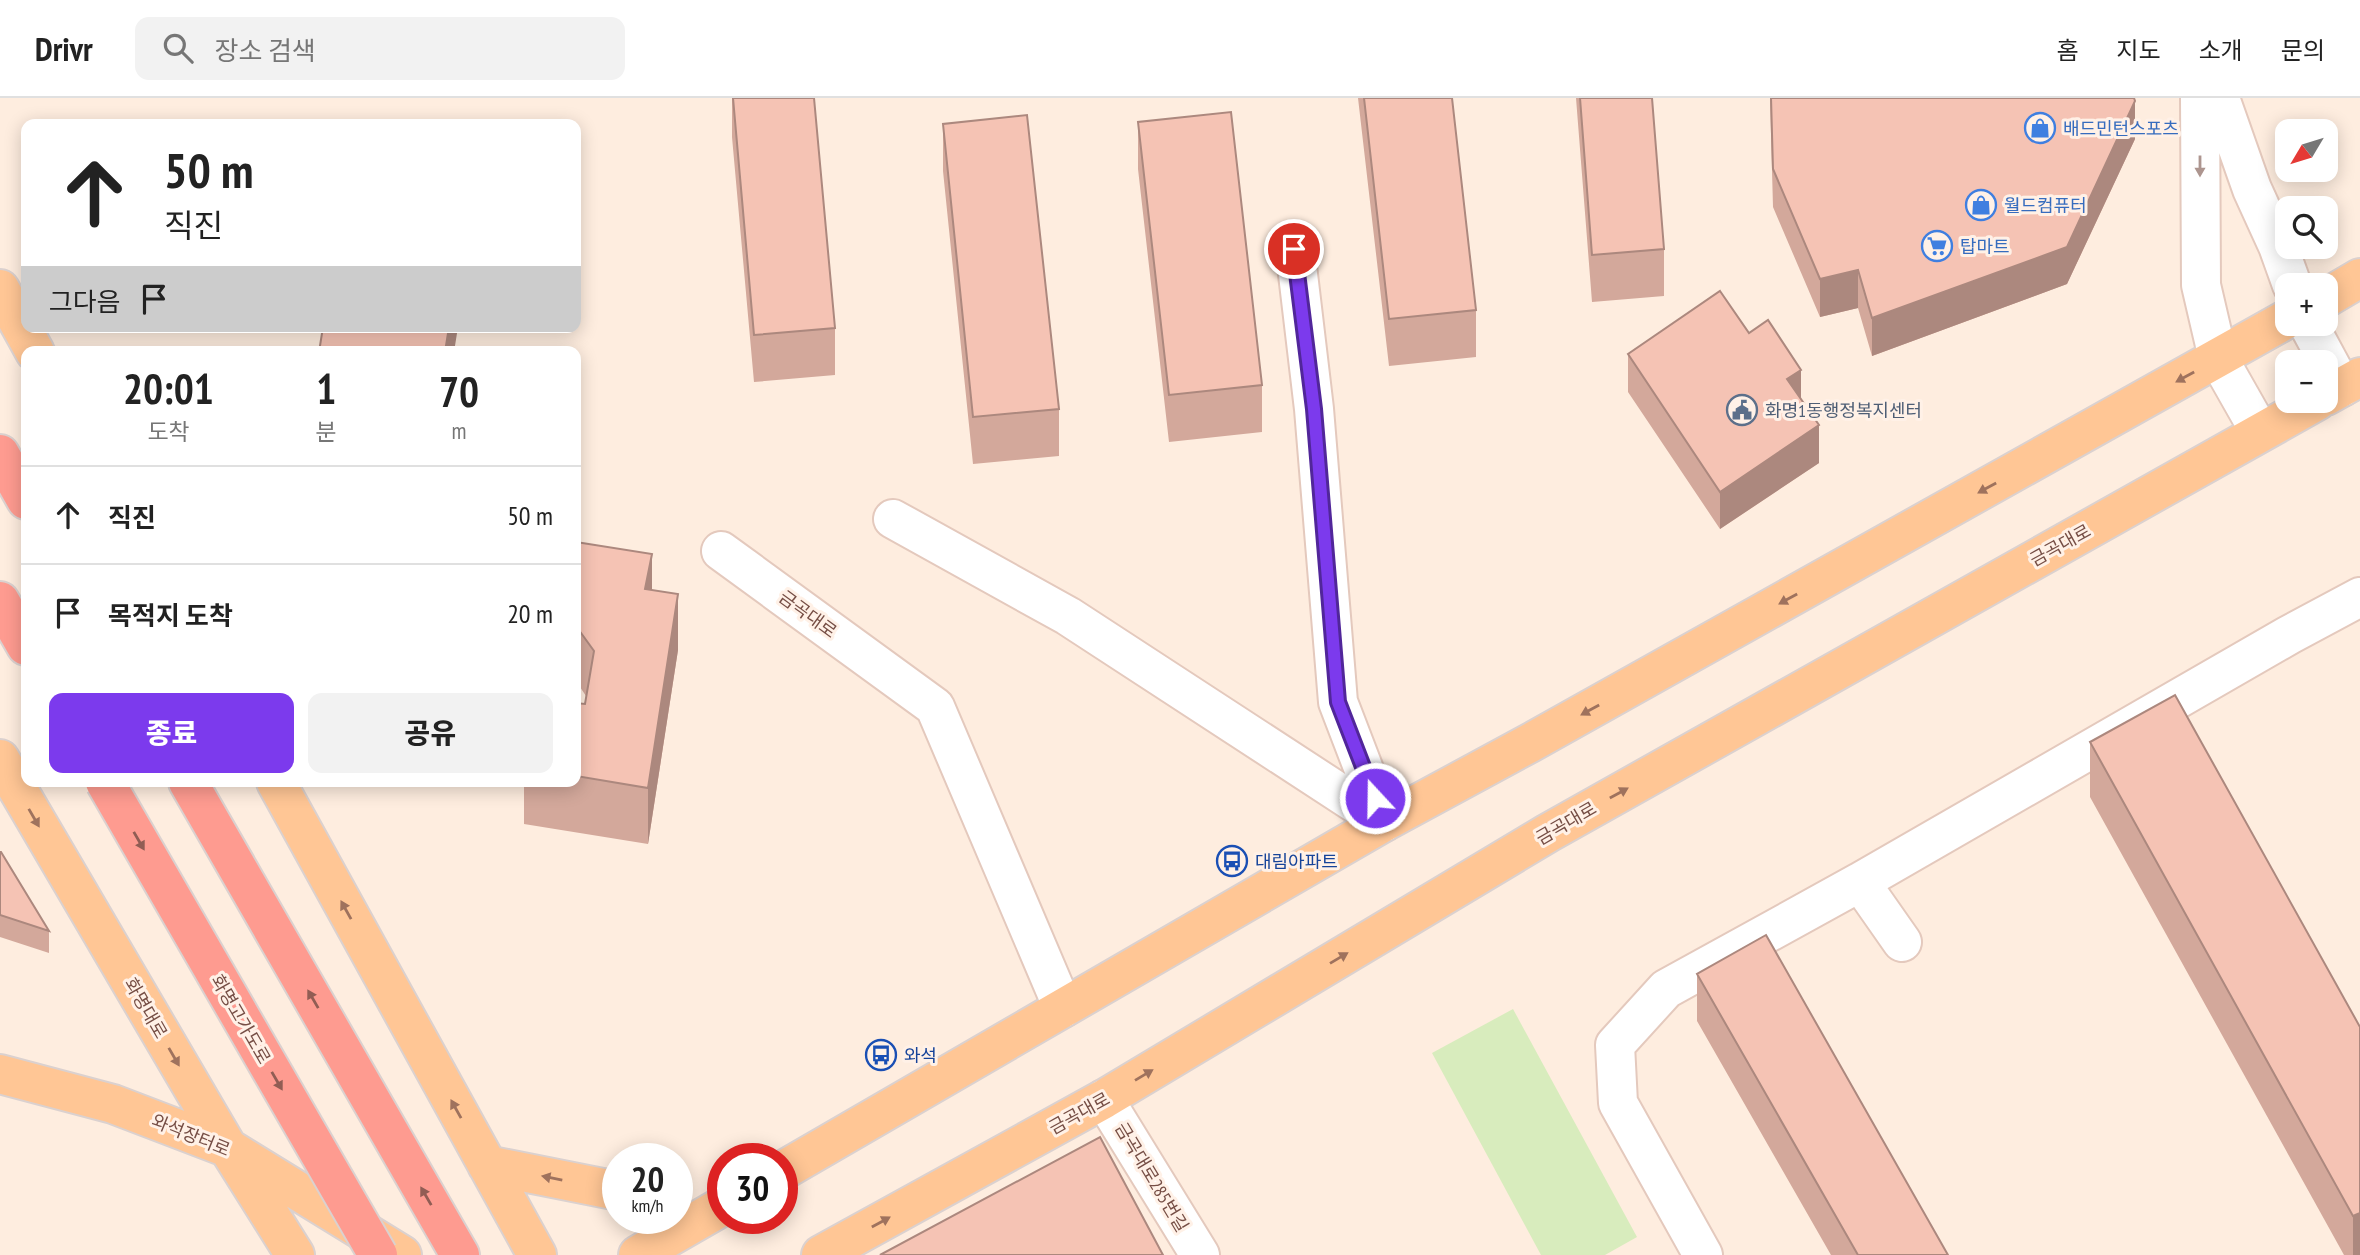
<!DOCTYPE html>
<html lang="ko">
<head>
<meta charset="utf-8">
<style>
	:root { --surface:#fff; --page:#f2f2f2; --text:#222; --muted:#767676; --line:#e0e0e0; --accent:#7c3aed }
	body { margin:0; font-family:"PT Sans Narrow","Noto Sans KR",sans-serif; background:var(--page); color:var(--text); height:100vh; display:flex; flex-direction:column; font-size:26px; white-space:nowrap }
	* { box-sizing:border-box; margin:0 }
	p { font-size:23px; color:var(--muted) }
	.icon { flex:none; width:38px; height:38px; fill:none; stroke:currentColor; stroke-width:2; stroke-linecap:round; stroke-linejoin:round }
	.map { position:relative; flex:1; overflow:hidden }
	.side { position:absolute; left:21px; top:248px; width:560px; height:441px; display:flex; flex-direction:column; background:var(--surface); border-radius:14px; box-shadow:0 4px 18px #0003 }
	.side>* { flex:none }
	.banner { position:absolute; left:21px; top:21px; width:560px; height:214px; border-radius:14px; box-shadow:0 4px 18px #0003; background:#fff; color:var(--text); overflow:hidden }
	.needle { width:46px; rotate:232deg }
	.buttons { position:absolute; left:2275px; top:21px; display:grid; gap:14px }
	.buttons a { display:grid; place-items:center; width:63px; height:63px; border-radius:14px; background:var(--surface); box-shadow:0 4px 18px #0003; font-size:35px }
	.speed { position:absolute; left:602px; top:1045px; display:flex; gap:14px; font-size:35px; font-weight:700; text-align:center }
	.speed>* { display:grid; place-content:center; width:91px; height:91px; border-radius:50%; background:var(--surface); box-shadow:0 4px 18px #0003; line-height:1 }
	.speed small { font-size:18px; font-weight:400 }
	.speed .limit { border:10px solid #d22; background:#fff; color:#111 }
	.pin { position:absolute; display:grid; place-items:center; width:60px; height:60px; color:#fff; margin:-30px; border:4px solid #fff; border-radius:50%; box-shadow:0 2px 7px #0007 }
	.me { position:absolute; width:77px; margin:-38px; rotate:339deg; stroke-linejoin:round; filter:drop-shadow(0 0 5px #0008) }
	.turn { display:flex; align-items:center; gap:24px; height:147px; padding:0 28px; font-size:32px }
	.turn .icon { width:91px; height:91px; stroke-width:2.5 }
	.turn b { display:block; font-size:49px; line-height:60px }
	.then { display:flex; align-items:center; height:66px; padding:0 28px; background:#0003; gap:14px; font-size:26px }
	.eta { display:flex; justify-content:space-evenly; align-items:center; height:119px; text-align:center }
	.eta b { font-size:42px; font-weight:800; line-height:49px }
	.action { display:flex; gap:14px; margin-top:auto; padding:14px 28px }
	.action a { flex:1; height:80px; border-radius:14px; background:var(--accent); color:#fff; font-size:28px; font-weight:800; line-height:80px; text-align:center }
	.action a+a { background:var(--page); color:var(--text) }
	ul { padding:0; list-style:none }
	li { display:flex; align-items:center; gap:21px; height:98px; padding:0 28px; border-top:2px solid var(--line) }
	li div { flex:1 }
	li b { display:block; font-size:26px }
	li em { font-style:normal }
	header { display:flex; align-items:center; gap:42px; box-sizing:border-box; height:98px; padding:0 35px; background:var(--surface); border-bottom:2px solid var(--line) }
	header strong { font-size:33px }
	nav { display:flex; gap:38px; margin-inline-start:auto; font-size:24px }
	.search { width:490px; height:63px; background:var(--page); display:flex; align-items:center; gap:18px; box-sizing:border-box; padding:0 24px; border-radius:14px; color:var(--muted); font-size:26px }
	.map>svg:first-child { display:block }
	.green { fill:#d8ecbd }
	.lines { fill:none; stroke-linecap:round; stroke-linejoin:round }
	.minor-casing { stroke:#e4c9bd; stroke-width:42 }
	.major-casing { stroke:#dbd1cf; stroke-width:42 }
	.highway-casing { stroke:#dbd1cf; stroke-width:42 }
	.minor { stroke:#fff; stroke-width:38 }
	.major { stroke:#ffc695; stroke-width:38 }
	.highway { stroke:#fe9b90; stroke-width:38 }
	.highway-bridge-casing { stroke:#dbd1cf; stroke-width:42; stroke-linecap:butt }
	.highway-bridge { stroke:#fe9b90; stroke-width:38 }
	.wall { fill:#d3a89b }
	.shaded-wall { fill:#ac887e }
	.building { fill:#f5c3b4; stroke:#ac887e; stroke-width:2 }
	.oneway { fill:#ad958f }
	.oneway2 { fill:#9f725d }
	.oneway3 { fill:#915d54 }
	.route-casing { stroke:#51269a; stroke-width:18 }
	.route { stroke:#7c3aed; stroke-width:12 }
	.labels { text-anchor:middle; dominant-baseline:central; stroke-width:6; stroke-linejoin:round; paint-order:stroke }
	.shop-label { font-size:18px; fill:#366cbe; stroke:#fff1e7; text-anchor:start }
	.service-label { font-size:18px; fill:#4e5e75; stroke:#fff1e7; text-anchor:start }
	.street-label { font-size:18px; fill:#764e45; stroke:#fff1e7 }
	.transit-label { font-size:18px; fill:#164399; stroke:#fff1e7; text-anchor:start }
</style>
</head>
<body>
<header>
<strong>Drivr</strong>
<div class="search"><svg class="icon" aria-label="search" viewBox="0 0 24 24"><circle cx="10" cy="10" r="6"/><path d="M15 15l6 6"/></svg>장소 검색</div>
<nav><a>홈</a><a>지도</a><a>소개</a><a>문의</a></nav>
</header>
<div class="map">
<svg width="2360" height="1157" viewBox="0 0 2360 1157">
	<rect width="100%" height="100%" fill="#feeddf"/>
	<path class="green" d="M 1513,911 L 1637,1139 L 1605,1157 L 1541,1157 L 1432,955 Z"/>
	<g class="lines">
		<g class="minor-casing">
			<path id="minor" d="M 2200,0 L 2201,187 L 2218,260 L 2260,334
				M 2220,0 L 2252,91 L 2278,148 L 2292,187
				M 1295,151 L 1314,311 L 1338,604 L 1384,724
				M 2308,226 L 2342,289
				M 893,421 L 1068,518 L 1384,724
				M 721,453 L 935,609 L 1063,910
				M 1860,784 L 2289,537 L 2360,499
				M 1104,1001 L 1200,1157
				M 1703,1157 L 1618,1005 L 1615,947 L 1666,891 L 1860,784 L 1902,844"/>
		</g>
		<g class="major-casing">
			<path id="major" d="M 0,191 L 35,254
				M 2326,200 L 2360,180
				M 2326,298 L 2360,279
				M 0,661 L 228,1050 L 295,1157
				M 276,684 L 537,1157
				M 0,976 L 113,1006 L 228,1050 L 402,1157
				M 487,1067 L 618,1093
				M 782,1073 L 1384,724 L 1530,645 L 2287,221
				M 638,1157 L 723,1108
				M 821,1157 L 1104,1001 L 1548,735 L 2317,303"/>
		</g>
		<g class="highway-casing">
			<path id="highway" d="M 0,356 L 26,402
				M 0,503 L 26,548
				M 188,684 L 460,1157"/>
		</g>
		<use href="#minor" class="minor"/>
		<use href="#major" class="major"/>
		<use href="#highway" class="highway"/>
		<g class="highway-bridge-casing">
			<path id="highway-bridge" d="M 105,684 L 378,1157"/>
		</g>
		<use href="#highway-bridge" class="highway-bridge"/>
	</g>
	<path class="wall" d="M 732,0 L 814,0 L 835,230 L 835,277 L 754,284 L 732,39 Z
		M 1358,0 L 1452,0 L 1476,212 L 1476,259 L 1389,268 Z
		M 1576,0 L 1652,0 L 1664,151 L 1664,198 L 1592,204 Z
		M 1770,0 L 2134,0 L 2135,41 L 2067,186 L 1872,258 L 1858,210 L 1820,219 L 1773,109 Z
		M 1138,24 L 1262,287 L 1262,334 L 1169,344 L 1138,71 Z
		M 943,26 L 1059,311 L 1059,358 L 973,366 L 943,73 Z
		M 1749,235 L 1801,301 L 1819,365 L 1720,431 L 1628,294 L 1628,256 Z
		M 576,444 L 652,492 L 678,552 L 648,746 L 524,726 L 524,684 L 576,684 L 576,605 L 585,606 L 586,598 L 576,583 Z
		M 2090,644 L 2360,929 L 2360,1157 L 2344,1157 L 2090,699 Z
		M 0,754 L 49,833 L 49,855 L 0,839 Z
		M 1697,876 L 1948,1157 L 1831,1157 L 1697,923 Z"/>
	<path class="shaded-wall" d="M 2135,3 L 2135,41 L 2067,186 L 1872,258 L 1872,220 Z
		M 1858,172 L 1858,210 L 1820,219 L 1820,181 Z
		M 449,229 L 458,229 L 454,254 L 445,254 Z
		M 1801,272 L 1801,309 L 1787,281 Z
		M 1819,327 L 1819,365 L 1720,431 L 1720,394 Z
		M 652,456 L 652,511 L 645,491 Z
		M 678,496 L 678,552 L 648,746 L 648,690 Z
		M 2360,1115 L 2360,1157 L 2353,1157 L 2353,1118 Z"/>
	<path class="building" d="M 733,0 L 814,0 L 835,230 L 754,237 Z
		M 1364,0 L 1452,0 L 1476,212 L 1389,221 Z
		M 1580,0 L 1652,0 L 1664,151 L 1592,157 Z
		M 1771,0 L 2134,0 L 2135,3 L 2067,149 L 1872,220 L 1858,172 L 1820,181 L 1773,71 Z
		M 1231,14 L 1262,287 L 1169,297 L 1138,24 Z
		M 1027,17 L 1059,311 L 973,319 L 943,26 Z
		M 1720,193 L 1749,235 L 1768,222 L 1801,272 L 1787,281 L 1819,327 L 1720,394 L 1628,256 Z
		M 323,229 L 449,229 L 445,254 L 319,254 Z
		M 576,444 L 652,456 L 645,491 L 678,496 L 648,690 L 576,678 L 576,605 L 585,606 L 594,553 L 576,528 Z
		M 2175,597 L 2360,929 L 2360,1115 L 2353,1118 L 2090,644 Z
		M 0,754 L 1,754 L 49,833 L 0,817 Z
		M 1766,837 L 1948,1157 L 1858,1157 L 1697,876 Z
		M 1100,1039 L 1163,1157 L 880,1157 Z"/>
	<defs><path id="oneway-solid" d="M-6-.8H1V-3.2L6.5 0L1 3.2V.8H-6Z" transform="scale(1.75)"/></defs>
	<use class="oneway" href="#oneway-solid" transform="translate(2200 68) rotate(90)"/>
	<g class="oneway2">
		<use href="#oneway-solid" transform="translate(2185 279) rotate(151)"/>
		<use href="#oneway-solid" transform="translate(1987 390) rotate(151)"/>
		<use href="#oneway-solid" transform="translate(1788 501) rotate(151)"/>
		<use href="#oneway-solid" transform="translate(1590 612) rotate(151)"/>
		<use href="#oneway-solid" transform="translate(1619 695) rotate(-29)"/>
		<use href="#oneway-solid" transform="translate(34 720) rotate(60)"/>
		<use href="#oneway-solid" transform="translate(346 812) rotate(-119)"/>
		<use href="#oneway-solid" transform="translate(1339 860) rotate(-31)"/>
		<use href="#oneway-solid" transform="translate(174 959) rotate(60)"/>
		<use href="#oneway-solid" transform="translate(1144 977) rotate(-31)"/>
		<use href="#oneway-solid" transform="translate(456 1011) rotate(-119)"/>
		<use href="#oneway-solid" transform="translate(552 1080) rotate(-169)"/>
		<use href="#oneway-solid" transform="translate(881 1124) rotate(-29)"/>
	</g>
	<g class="oneway3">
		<use href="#oneway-solid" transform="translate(139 743) rotate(60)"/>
		<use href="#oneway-solid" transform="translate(313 901) rotate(-120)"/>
		<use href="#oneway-solid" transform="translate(277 983) rotate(60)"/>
		<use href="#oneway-solid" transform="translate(426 1098) rotate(-120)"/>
	</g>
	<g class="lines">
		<g class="route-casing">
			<path id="route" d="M 1294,151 L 1314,311 L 1338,604 L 1375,700"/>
		</g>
		<use href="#route" class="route"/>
	</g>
	<defs>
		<g id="shop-ring" transform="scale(1.575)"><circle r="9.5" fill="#fff1e7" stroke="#3f7fe0" stroke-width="1.5"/><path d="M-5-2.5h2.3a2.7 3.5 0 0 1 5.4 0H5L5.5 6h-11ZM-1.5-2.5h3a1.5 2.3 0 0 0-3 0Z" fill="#3f7fe0"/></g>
		<g id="supermarket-ring" transform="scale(1.575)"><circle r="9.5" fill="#fff1e7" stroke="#3f7fe0" stroke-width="1.5"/><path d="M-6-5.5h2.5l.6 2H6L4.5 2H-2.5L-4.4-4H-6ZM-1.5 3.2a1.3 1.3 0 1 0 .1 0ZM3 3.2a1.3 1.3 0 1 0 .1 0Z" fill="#3f7fe0"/></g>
		<g id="civic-ring" transform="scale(1.575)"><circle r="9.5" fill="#fff1e7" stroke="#5c6f8a" stroke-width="1.5"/><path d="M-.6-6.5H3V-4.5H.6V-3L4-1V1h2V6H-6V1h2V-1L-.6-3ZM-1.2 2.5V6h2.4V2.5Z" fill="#5c6f8a"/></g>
		<g id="bus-ring" transform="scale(1.575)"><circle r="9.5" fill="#fff1e7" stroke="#1a4fb4" stroke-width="1.5"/><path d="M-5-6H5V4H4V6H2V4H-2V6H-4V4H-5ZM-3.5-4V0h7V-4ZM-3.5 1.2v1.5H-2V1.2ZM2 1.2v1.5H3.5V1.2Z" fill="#1a4fb4"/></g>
	</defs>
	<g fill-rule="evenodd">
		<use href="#shop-ring" x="2040" y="30"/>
		<use href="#shop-ring" x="1981" y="107"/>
		<use href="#supermarket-ring" x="1937" y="148"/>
		<use href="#civic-ring" x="1742" y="312"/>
		<use href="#bus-ring" x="1232" y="763"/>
		<use href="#bus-ring" x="881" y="957"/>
	</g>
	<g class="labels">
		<g class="shop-label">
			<text x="2063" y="30">배드민턴스포츠</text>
			<text x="2004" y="107">월드컴퓨터</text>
			<text x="1960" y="148">탑마트</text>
		</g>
		<g class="service-label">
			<text x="1765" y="312">화명1동행정복지센터</text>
		</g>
		<g class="street-label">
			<text transform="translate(2060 447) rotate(-29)">금곡대로</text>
			<text transform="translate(808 516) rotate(36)">금곡대로</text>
			<text transform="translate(1566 725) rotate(-30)">금곡대로</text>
			<text transform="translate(146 910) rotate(60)">화명대로</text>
			<text transform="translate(241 921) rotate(60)">화명고가도로</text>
			<text transform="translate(1079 1015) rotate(-29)">금곡대로</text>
			<text transform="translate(191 1037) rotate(22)">와석장터로</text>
			<text transform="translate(1152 1079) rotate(59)">금곡대로285번길</text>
		</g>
		<g class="transit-label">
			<text x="1255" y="763">대림아파트</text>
			<text x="904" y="957">와석</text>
		</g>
	</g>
</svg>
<div class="buttons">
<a><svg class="needle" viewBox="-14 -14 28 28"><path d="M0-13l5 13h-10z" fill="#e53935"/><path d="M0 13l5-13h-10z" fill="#767676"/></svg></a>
<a><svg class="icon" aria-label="search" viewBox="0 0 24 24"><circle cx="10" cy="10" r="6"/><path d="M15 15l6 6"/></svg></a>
<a>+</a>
<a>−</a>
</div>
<div class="speed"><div>20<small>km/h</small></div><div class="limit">30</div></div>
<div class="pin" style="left:1294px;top:151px;background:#d93025"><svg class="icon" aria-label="arrive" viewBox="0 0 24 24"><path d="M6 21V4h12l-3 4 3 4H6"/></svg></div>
<svg class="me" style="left:1375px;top:700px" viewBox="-20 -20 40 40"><circle r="17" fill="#7c3aed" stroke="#fff" stroke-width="3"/><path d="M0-11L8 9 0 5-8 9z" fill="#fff"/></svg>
<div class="banner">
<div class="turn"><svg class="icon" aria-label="ahead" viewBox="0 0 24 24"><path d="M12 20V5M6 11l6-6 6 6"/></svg><div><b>50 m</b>직진</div></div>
<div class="then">그다음<svg class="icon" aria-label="arrive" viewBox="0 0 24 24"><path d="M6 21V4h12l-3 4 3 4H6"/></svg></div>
</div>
<section class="side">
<div class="eta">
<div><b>20:01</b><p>도착</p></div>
<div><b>1</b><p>분</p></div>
<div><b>70</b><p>m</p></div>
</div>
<ul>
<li><svg class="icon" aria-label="ahead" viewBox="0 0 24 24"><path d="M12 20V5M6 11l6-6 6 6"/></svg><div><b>직진</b></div><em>50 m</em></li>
<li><svg class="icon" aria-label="arrive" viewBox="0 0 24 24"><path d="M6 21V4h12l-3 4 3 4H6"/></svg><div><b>목적지 도착</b></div><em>20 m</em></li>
</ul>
<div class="action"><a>종료</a><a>공유</a></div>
</section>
</div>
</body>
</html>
